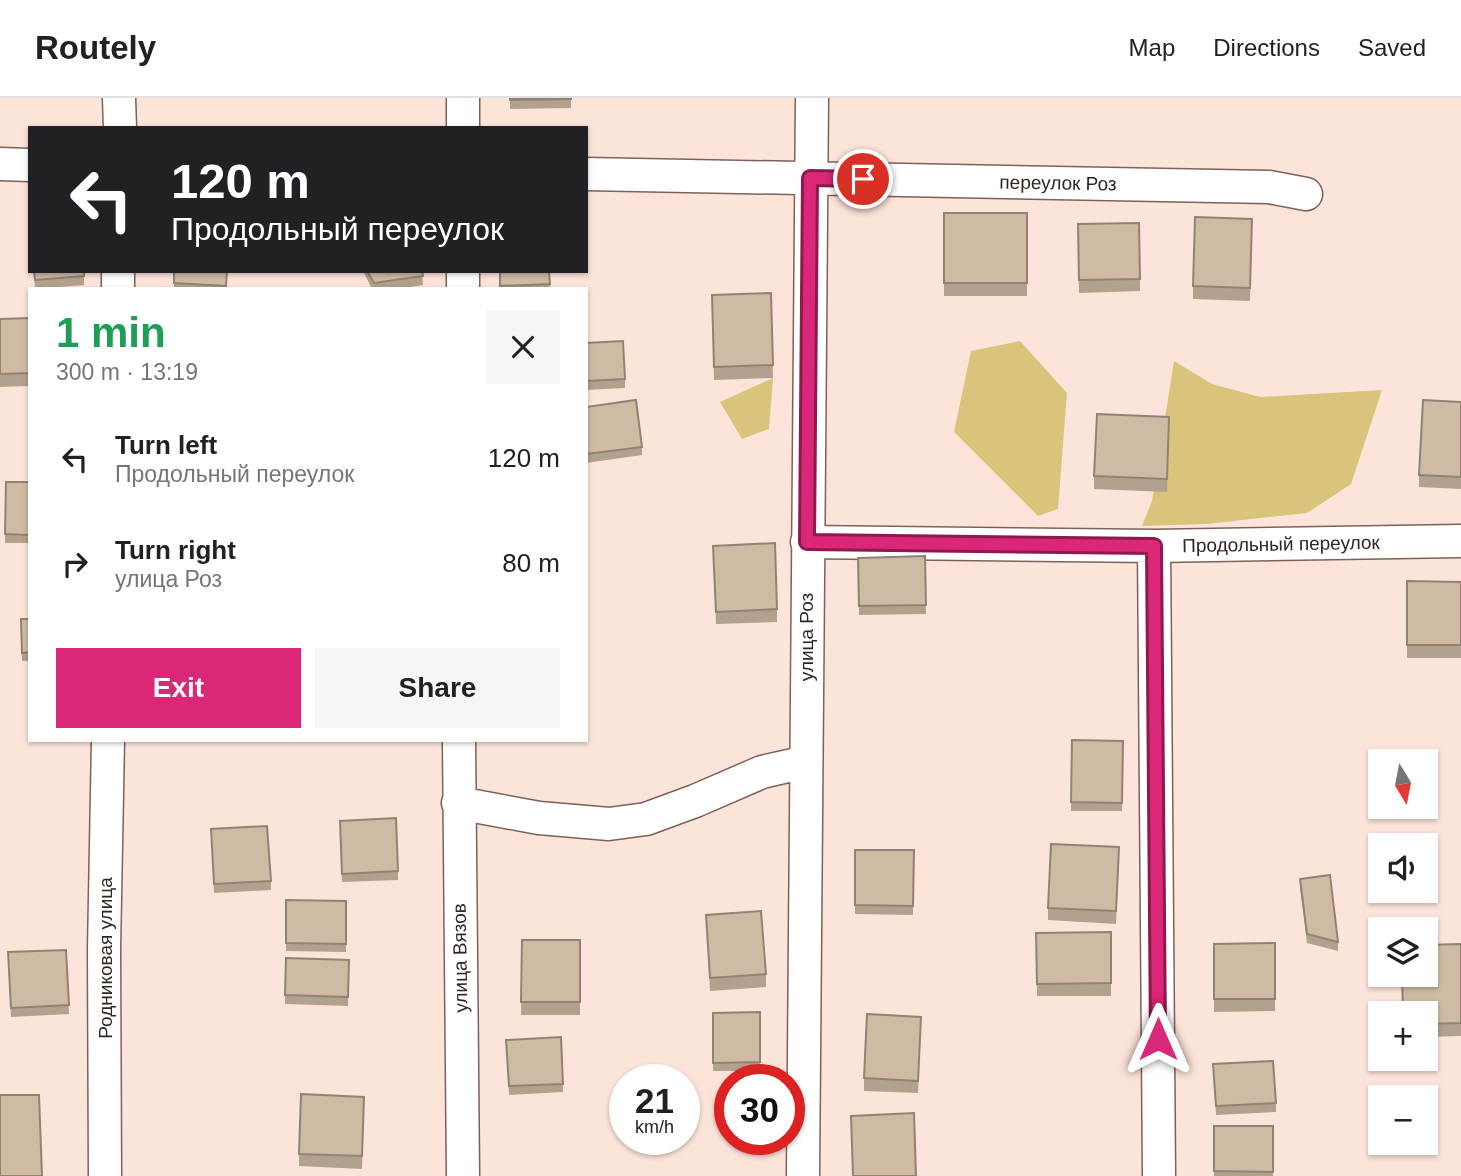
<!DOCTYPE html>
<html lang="en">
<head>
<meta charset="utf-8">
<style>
	:root { --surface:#fff; --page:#f6f6f6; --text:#202124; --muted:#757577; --line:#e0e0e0; --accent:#db2777 }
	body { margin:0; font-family:Helvetica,sans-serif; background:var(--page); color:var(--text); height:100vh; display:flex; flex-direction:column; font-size:26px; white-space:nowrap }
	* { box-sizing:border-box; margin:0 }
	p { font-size:23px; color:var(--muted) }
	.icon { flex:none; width:38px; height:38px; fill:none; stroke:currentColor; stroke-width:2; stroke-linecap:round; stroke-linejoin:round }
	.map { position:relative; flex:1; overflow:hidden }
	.drawer { position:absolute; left:28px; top:189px; width:560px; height:455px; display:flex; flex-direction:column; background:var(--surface); border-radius:0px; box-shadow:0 2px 5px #0004 }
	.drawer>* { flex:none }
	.hud { position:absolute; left:28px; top:28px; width:560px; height:147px; border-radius:0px; box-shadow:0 2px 5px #0004; background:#202124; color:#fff; overflow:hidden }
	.needle { width:46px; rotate:170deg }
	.buttons { position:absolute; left:1368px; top:651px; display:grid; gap:14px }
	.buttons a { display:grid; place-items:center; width:70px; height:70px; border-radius:0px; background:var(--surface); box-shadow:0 2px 5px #0004; font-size:35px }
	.speed { position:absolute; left:609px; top:966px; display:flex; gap:14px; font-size:35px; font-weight:700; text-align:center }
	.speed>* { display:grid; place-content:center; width:91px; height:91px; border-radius:50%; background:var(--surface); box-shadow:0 2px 5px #0004; line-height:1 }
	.speed small { font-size:18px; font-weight:400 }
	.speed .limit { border:10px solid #d22; background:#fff; color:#111 }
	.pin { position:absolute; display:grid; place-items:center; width:60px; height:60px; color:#fff; margin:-30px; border:4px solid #fff; border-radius:50%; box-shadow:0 2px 7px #0007 }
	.me { position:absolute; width:77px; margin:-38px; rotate:0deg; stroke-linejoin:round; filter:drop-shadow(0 0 5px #0008) }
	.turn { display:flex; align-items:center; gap:24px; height:147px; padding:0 28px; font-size:32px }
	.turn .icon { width:91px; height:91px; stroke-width:2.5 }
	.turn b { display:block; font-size:49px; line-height:60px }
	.round { display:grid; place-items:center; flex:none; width:74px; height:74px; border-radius:0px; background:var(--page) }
	.headline { display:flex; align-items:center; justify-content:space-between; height:119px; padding:0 28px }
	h1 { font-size:42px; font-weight:700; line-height:52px; color:#1e9e55 }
	.cta { display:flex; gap:14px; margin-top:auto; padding:14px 28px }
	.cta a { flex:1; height:80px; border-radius:0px; background:var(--accent); color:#fff; font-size:28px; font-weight:700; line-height:80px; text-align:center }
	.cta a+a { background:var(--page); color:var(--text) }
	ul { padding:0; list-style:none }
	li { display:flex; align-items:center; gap:21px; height:105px; padding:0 28px }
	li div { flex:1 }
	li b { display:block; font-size:26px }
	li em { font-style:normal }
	header { display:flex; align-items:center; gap:42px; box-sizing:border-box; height:98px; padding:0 35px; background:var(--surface); border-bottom:2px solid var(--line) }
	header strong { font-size:33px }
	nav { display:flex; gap:38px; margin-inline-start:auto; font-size:24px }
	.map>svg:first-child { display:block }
	.green { fill:#d8c47b }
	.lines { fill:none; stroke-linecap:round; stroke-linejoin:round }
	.street-casing { stroke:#7c6256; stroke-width:35 }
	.street { stroke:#fff; stroke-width:32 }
	.wall { fill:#b2a18d }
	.building { fill:#cfbba4; stroke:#918373; stroke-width:2 }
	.route-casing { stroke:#8e194d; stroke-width:18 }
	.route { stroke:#db2777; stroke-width:12 }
	.labels { text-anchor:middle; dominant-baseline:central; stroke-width:5; stroke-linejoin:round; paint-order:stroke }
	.street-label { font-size:19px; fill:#302520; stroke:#fff }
</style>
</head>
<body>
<header>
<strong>Routely</strong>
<nav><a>Map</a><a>Directions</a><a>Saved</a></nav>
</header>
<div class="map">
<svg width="1461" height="1078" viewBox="0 0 1461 1078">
	<rect width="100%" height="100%" fill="#fde4da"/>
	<path class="green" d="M 1020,243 L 1067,295 L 1058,411 L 1038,418 L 954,334 L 971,253 Z
		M 1174,263 L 1212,286 L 1260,299 L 1382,292 L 1351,386 L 1307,415 L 1207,426 L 1142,428 L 1152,403 Z
		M 773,280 L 769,331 L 742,341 L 720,304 Z"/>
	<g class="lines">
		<g class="street-casing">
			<path id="street" d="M 119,0 L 120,30
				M 463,0 L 463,30
				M 0,66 L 30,67
				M 586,76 L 1269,89 L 1306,96
				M 118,191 L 118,173
				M 463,191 L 463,173
				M 807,444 L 1154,448 L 1461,443
				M 1154,448 L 1159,1078
				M 459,642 L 463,1078
				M 458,705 L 539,720 L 609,726 L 646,721 L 695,703 L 762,674 L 806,664
				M 105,1078 L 104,852 L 108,642
				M 803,1078 L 812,0"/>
		</g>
		<use href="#street" class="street"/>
	</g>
	<path class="wall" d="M 510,0 L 571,0 L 571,10 L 510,11 Z
		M 944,115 L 1027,115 L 1027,198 L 944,198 Z
		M 1139,125 L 1140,193 L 1079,195 L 1078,126 Z
		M 1252,133 L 1250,203 L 1193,201 L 1193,188 Z
		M 34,173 L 84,173 L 84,187 L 35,191 Z
		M 174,173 L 227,173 L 226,191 L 174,191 Z
		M 363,173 L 422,173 L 423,187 L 398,191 L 372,191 Z
		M 500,173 L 549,173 L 550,191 L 500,191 Z
		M 771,195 L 773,280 L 714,282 L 712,197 Z
		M 30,220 L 30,288 L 0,289 L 0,221 Z
		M 586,245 L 625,281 L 625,290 L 586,292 Z
		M 1461,304 L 1461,391 L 1419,389 L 1419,377 Z
		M 586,309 L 642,349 L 642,357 L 586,365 Z
		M 1169,332 L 1167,394 L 1094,391 L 1094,378 Z
		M 6,384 L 30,384 L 30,445 L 5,445 Z
		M 713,448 L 777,511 L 777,524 L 716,526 Z
		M 925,458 L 926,516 L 859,517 L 858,460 Z
		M 1407,483 L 1461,484 L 1461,560 L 1407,560 Z
		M 21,521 L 30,521 L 30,563 L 22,563 Z
		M 1072,642 L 1123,643 L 1122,713 L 1071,713 Z
		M 211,731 L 271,783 L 271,792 L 214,795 Z
		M 340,732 L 398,773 L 398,782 L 342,784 Z
		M 855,752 L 914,752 L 913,817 L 855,816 Z
		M 1119,762 L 1116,826 L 1048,822 L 1048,810 Z
		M 1300,781 L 1338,844 L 1338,853 L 1307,845 L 1300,789 Z
		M 286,802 L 346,803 L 346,854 L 286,853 Z
		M 706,817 L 766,876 L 766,889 L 710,893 Z
		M 1111,834 L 1111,898 L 1037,898 L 1036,835 Z
		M 522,842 L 580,842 L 580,917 L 521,917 Z
		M 1275,845 L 1275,913 L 1214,914 L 1214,846 Z
		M 1461,846 L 1461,938 L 1426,939 L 1426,915 Z
		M 66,852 L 69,916 L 11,919 L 8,863 Z
		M 286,860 L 349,862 L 348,908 L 285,906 Z
		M 760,914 L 760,973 L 713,973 L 713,915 Z
		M 921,932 L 918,995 L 864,993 L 864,980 Z
		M 561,939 L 563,994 L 509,997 L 506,942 Z
		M 1213,966 L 1276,1005 L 1276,1014 L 1216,1017 Z
		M 364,1011 L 362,1071 L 299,1068 L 299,1056 Z
		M 1214,1028 L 1273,1028 L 1273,1078 L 1214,1078 Z"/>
	<path class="building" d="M 510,0 L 571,0 L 571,1 L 510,2 Z
		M 944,115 L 1027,115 L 1027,185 L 944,185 Z
		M 1195,119 L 1252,121 L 1250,190 L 1193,188 Z
		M 1139,125 L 1140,181 L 1079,182 L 1078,126 Z
		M 34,173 L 84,173 L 84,178 L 35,182 Z
		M 174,173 L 227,173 L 226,188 L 174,185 Z
		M 367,173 L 422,173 L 423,178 L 374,185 Z
		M 500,173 L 549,173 L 550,186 L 500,188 Z
		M 771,195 L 773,267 L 714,269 L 712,197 Z
		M 30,220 L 30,275 L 0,276 L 0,221 Z
		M 623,243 L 625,281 L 586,283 L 586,245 Z
		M 636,302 L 642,349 L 586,356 L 586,309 Z
		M 1423,302 L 1461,304 L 1461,379 L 1419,377 Z
		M 1097,316 L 1169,319 L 1167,381 L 1094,378 Z
		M 6,384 L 30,384 L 30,437 L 5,436 Z
		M 775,445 L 777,511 L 716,514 L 713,448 Z
		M 925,458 L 926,507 L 859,508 L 858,460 Z
		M 1407,483 L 1461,484 L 1461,547 L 1407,547 Z
		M 21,521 L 30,521 L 30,554 L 22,555 Z
		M 1072,642 L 1123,643 L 1122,705 L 1071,704 Z
		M 396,720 L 398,773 L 342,776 L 340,723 Z
		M 267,728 L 271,783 L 214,786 L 211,731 Z
		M 1051,746 L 1119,749 L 1116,813 L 1048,810 Z
		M 855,752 L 914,752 L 913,808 L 855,807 Z
		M 1330,777 L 1338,844 L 1307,836 L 1300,781 Z
		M 286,802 L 346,803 L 346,846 L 286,845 Z
		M 761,813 L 766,876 L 710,880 L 706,817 Z
		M 1111,834 L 1111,885 L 1037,886 L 1036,835 Z
		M 522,842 L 580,842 L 580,904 L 521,904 Z
		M 1275,845 L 1275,901 L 1214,901 L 1214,846 Z
		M 1461,846 L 1461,925 L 1426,926 L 1426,915 L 1403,915 L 1402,877 L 1426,877 L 1426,847 Z
		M 66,852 L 69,907 L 11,910 L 8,854 Z
		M 286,860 L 349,862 L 348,899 L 285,897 Z
		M 760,914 L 760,964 L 713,965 L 713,915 Z
		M 867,916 L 921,919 L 918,983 L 864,980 Z
		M 561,939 L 563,986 L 509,988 L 506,942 Z
		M 1273,963 L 1276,1005 L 1216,1008 L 1213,966 Z
		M 301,996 L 364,999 L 362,1058 L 299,1056 Z
		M 0,997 L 39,997 L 42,1078 L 0,1078 Z
		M 914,1015 L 916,1078 L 853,1078 L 851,1018 Z
		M 1214,1028 L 1273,1028 L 1273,1074 L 1214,1073 Z"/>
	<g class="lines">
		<g class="route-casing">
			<path id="route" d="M 863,81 L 810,80 L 807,444 L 1154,448 L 1158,941"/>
		</g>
		<use href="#route" class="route"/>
	</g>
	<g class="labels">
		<g class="street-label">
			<text transform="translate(1058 85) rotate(1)">переулок Роз</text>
			<text transform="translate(1281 446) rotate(-1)">Продольный переулок</text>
			<text transform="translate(806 539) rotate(-90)">улица Роз</text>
			<text transform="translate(105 860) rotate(-90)">Родниковая улица</text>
			<text transform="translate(460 860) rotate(-91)">улица Вязов</text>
		</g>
	</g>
</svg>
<div class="buttons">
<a><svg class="needle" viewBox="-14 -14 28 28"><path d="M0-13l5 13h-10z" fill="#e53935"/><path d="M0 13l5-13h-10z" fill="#757577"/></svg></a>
<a><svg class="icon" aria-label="sound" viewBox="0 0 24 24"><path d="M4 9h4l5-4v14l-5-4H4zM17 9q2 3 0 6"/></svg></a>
<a><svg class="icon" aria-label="layers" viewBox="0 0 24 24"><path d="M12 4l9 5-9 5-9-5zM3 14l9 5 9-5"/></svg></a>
<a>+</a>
<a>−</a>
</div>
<div class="speed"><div>21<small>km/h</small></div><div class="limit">30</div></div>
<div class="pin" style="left:863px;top:81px;background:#d93025"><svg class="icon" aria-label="arrive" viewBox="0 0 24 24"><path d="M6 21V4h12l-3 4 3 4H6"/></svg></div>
<svg class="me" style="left:1158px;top:941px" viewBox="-20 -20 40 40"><path d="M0-17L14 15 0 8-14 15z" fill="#db2777" stroke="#fff" stroke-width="4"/></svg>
<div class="hud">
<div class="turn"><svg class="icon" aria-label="left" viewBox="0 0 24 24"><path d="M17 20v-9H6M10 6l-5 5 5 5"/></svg><div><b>120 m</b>Продольный переулок</div></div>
</div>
<section class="drawer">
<div class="headline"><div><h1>1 min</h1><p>300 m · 13:19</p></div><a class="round"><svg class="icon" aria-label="close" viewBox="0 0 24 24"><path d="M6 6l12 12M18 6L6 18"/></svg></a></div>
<ul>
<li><svg class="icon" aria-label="left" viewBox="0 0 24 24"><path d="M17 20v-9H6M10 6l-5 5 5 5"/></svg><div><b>Turn left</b><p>Продольный переулок</p></div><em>120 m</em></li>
<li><svg class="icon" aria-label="right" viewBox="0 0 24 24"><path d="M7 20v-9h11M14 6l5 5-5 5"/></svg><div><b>Turn right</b><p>улица Роз</p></div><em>80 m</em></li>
</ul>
<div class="cta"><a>Exit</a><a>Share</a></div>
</section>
</div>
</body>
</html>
